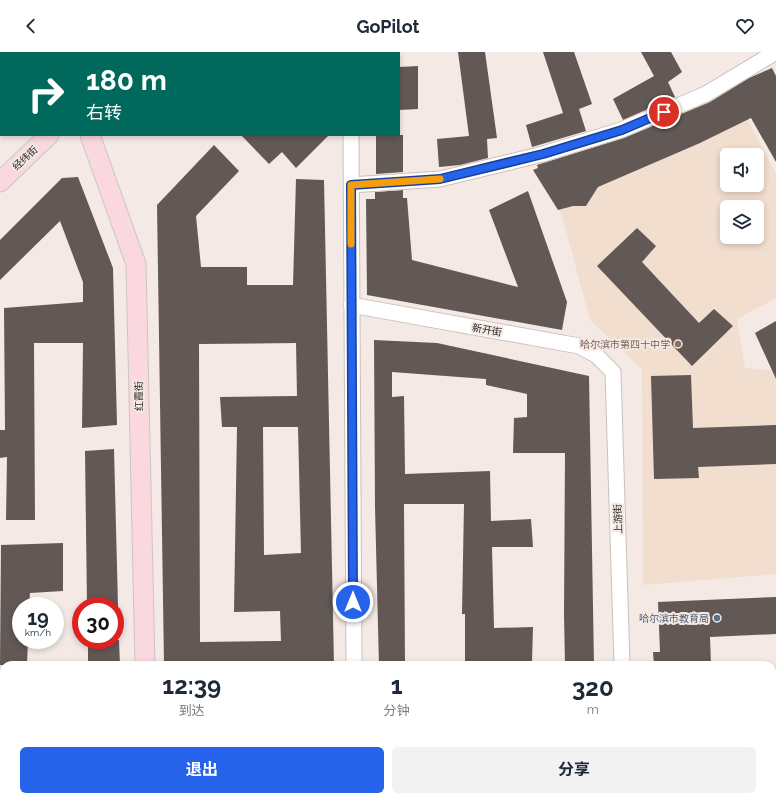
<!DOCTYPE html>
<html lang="zh">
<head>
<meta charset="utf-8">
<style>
	:root { --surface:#fff; --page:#f2f2f3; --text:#1f2937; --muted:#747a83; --accent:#2563eb }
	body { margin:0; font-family:Raleway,"Noto Sans SC",sans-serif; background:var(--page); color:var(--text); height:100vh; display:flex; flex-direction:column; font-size:15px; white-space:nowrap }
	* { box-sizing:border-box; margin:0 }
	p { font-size:13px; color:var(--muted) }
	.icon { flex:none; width:22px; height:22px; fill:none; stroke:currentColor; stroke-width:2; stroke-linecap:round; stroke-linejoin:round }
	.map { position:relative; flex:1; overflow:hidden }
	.drawer { position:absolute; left:0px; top:609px; width:776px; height:140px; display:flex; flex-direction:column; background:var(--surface); border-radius:12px 12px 0 0; box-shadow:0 2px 6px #0003 }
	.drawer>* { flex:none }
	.top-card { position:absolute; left:0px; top:0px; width:400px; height:84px; box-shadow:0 2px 6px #0003; background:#00695c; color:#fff; overflow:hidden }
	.buttons { position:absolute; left:720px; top:96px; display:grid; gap:8px }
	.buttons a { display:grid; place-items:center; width:44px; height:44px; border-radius:6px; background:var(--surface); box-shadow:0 2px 6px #0003; font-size:20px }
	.speed { position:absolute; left:12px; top:545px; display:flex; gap:8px; font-size:20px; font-weight:700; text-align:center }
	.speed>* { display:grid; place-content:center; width:52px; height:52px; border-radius:50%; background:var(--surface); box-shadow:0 2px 6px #0003; line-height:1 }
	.speed small { font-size:10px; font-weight:400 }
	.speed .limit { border:6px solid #d22; background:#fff; color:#111 }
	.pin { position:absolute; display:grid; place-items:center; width:34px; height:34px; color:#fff; margin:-17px; border:2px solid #fff; border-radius:50%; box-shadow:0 1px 4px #0007 }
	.me { position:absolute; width:44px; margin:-22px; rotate:0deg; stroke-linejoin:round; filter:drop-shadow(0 0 3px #0008) }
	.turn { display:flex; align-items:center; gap:14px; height:84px; padding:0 20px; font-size:18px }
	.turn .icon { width:52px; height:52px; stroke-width:2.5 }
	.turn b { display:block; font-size:28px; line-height:34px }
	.eta { display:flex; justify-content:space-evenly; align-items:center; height:68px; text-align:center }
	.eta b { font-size:24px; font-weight:700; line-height:28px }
	.primary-button { display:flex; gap:8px; margin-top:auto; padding:8px 20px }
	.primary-button a { flex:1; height:46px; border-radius:6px; background:var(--accent); color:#fff; font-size:16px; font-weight:700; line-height:46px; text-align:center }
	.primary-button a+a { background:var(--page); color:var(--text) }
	header { display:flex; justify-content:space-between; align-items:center; height:52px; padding:0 20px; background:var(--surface); font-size:18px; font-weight:700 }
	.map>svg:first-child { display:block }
	.education { fill:#f2decf; fill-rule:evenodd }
	.building { fill:#625855; fill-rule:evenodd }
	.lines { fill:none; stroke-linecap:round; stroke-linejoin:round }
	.minor-casing { stroke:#cbc1bb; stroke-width:17 }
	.major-casing { stroke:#c8c7c7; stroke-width:21 }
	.minor { stroke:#fff; stroke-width:15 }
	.major { stroke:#fbd7df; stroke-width:19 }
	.route-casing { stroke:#184099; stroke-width:10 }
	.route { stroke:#2563eb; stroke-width:7 }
	.slow { stroke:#f59e0b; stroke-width:7 }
	.education-dot { fill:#8d6e63; stroke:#f4e9e4; stroke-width:1.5 }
	.service-dot { fill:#5c6f8a; stroke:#f4e9e4; stroke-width:1.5 }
	.labels { text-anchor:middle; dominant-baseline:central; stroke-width:4; stroke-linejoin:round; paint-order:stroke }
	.street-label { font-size:10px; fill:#2d2927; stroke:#f4e9e4 }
	.education-label { font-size:10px; fill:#785e54; stroke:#f4e9e4; text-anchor:end }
	.service-label { font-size:10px; fill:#4e5e75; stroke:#f4e9e4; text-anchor:end }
</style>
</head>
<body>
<header><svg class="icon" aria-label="back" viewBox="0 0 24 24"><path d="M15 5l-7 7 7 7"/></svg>GoPilot<svg class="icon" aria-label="heart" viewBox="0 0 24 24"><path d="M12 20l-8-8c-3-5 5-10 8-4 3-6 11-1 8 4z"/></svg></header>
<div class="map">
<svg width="776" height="749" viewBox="0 0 776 749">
	<rect width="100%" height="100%" fill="#f4e9e4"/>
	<path class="education" d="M 743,59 L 776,122 L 776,246 L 737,267 L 745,316 L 776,319 L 776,522 L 643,533 L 642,317 L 590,268 L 557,146 ZM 727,103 L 757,103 L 757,133 L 727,133 ZM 727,155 L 757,155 L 757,185 L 727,185 Z"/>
	<path class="building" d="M 458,0 L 485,0 L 497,86 L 487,87 L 488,106 L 460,113 L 439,115 L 437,87 L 469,84 Z
		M 543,0 L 574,0 L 592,52 L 579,57 L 586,79 L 532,95 L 526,73 L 563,61 Z
		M 641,0 L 671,0 L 682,20 L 668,30 L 675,45 L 623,68 L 613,47 L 654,24 Z
		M 418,14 L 418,57 L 399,58 L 399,15 Z
		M 772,16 L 776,24 L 776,110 L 751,66 L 700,91 L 598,135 L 586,154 L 573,154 L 558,158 L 533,118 L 538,116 L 537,113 L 624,86 L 710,50 L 749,26 Z
		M 241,83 L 329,83 L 296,116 L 282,100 L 269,112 Z
		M 376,83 L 403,83 L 403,120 L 376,122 Z
		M 214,93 L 239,119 L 196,164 L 201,215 L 247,215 L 247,233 L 293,233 L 296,127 L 324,128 L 334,613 L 164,613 L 157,153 ZM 296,291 L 297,344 L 220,345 L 222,375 L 237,375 L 234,560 L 280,559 L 281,589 L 200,590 L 199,292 ZM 263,375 L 298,375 L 301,501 L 264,503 Z
		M 78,125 L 113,216 L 117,373 L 82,376 L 83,291 L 34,291 L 35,468 L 6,468 L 7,405 L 0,406 L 0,378 L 5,378 L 4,256 L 83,250 L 83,230 L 60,169 L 0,228 L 0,188 L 62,126 Z
		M 403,138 L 403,146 L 407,146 L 412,208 L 518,235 L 489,158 L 528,139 L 567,250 L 562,278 L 367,243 L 366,147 L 375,147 L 375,140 Z
		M 637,176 L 656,194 L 642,210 L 699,271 L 714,257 L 733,274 L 692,314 L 597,214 Z
		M 776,269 L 776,327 L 755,281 Z
		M 374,288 L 437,291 L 589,324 L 594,613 L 565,613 L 564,563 L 565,401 L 513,401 L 514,366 L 527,365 L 527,342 L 486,333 L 486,327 L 392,320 L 392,345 L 404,344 L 405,422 L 490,419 L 491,469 L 531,467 L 533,495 L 492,495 L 494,576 L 533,575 L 532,610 L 497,610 L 497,613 L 465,613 L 465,562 L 462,562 L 464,452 L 404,452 L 405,613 L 379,613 L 375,455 Z
		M 691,323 L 693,376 L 776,373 L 776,412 L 698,415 L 699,426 L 654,427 L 651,324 Z
		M 114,397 L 118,554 L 87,554 L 85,399 Z
		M 63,491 L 63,539 L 30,541 L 29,554 L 21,554 L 21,588 L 28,588 L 27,613 L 0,613 L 1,493 Z
		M 776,545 L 776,582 L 710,585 L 711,613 L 654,613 L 653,600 L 660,600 L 658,550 Z
		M 88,588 L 119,588 L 120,613 L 88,613 Z"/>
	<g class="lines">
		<g class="minor-casing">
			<path id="minor" d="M 338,0 L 338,1
				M 381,1 L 382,0
				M 351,83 L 354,613
				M 351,133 L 440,127 L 543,102 L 621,78 L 706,42 L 776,0
				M 351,253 L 579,294 L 596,303 L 613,320 L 622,613
				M 772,726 L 776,726
				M 355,745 L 355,749
				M 626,745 L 626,749
				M 437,749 L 511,745"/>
		</g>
		<g class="major-casing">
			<path id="major" d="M 41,0 L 42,1
				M 137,1 L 138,0
				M 90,83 L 136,212 L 145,613
				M 0,130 L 49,83
				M 148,745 L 148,749"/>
		</g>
		<use href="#minor" class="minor"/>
		<use href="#major" class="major"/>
	</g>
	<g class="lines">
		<g class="route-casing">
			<path id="route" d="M 353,550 L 351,133 L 440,127 L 543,102 L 622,78 L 664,60"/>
		</g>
		<use href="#route" class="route"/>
		<path class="slow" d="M 351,192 L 351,133 L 440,127"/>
	</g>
	<circle class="education-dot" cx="678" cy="292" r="4"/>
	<circle class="service-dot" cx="717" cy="566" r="4"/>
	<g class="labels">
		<g class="street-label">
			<text transform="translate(25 106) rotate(-43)">经纬街</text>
			<text transform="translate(487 278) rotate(10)">新开街</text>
			<text transform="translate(139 344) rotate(-91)">红霞街</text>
			<text transform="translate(618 467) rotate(-92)">上游街</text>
		</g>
		<g class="education-label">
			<text x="670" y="292">哈尔滨市第四十中学</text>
		</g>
		<g class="service-label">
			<text x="709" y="566">哈尔滨市教育局</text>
		</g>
	</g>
</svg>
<div class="buttons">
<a><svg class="icon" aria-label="sound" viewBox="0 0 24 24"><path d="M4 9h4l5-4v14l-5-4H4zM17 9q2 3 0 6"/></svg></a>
<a><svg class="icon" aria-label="layers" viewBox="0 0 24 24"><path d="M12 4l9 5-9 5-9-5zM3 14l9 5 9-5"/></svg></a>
</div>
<div class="speed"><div>19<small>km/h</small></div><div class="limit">30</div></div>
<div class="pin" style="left:664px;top:60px;background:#d93025"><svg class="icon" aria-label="arrive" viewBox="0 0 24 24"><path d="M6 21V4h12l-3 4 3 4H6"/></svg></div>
<svg class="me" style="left:353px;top:550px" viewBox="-20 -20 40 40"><circle r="17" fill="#2563eb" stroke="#fff" stroke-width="3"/><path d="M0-11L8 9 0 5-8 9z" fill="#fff"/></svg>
<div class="top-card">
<div class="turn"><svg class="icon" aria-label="right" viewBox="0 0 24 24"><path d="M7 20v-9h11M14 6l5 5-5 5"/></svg><div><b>180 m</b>右转</div></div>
</div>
<section class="drawer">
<div class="eta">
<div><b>12:39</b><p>到达</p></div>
<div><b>1</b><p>分钟</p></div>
<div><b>320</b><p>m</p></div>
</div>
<div class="primary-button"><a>退出</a><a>分享</a></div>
</section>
</div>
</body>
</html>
